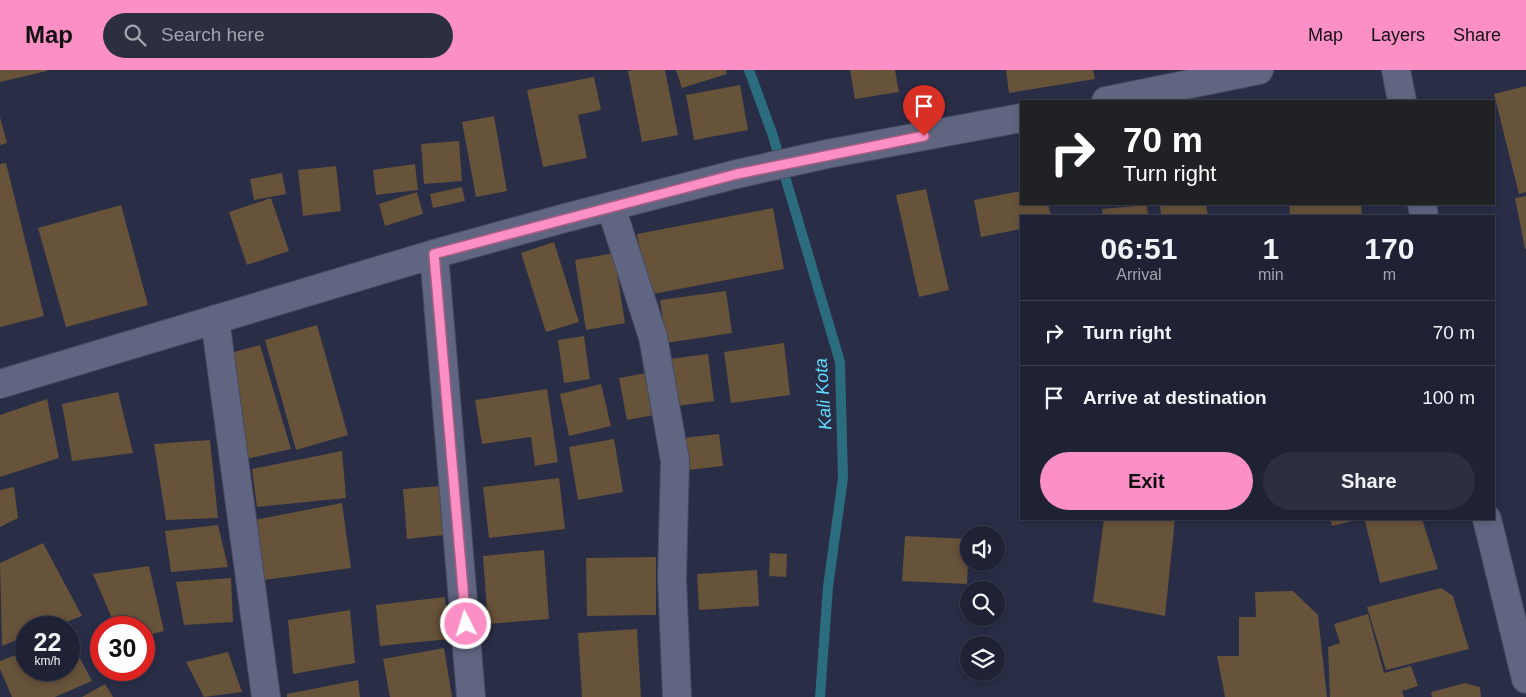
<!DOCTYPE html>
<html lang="en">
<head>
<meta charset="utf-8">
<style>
	:root { --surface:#1f2234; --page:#2c2f40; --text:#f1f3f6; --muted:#a1a4ac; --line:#3c3f4f; --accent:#fb8fc6 }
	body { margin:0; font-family:Helvetica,sans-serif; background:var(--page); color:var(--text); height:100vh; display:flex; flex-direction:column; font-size:19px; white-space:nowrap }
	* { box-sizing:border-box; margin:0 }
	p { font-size:16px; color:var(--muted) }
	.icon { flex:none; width:28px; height:28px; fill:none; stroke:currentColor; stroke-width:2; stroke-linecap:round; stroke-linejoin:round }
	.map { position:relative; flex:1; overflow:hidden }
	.sheet { position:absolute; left:1020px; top:145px; width:475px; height:305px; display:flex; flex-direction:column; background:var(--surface); border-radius:0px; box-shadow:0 2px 8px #0003,0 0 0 1px var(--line) }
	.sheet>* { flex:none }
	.hud { position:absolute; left:1020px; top:30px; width:475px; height:105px; border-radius:0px; box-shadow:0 2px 8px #0003,0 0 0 1px var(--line); background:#202124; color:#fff; overflow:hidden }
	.controls { position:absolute; left:960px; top:456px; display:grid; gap:10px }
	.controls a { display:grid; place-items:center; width:45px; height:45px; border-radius:50%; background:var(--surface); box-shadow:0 2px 8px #0003,0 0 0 1px var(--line); font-size:25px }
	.speed { position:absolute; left:15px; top:546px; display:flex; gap:10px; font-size:25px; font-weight:700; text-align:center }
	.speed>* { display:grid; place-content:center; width:65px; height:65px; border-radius:50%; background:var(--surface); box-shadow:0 2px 8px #0003,0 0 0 1px var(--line); line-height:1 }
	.speed small { font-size:12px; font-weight:400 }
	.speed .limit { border:8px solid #d22; background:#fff; color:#111 }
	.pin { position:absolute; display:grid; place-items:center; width:42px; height:42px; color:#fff; margin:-51px -21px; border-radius:50% 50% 50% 0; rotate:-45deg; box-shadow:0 0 5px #0007 }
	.pin .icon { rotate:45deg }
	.me { position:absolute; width:55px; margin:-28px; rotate:355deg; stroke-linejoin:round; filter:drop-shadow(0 0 4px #0008) }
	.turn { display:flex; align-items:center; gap:18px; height:105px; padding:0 20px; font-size:22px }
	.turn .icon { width:65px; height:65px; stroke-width:2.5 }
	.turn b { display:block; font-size:35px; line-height:42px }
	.eta { display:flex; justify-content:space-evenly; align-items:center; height:85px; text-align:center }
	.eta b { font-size:30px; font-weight:600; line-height:35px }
	.action { display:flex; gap:10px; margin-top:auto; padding:10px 20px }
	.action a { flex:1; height:58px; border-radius:30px; background:var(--accent); color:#111; font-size:20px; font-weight:600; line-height:58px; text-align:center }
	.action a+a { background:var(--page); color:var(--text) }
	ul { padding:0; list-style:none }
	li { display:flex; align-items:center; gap:15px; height:65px; padding:0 20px; border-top:1px solid var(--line) }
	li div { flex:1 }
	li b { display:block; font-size:19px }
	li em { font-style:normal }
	header { display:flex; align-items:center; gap:30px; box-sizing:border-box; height:70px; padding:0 25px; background:var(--accent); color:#111 }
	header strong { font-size:24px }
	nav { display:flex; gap:28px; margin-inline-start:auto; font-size:18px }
	.search { width:350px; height:45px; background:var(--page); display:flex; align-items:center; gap:12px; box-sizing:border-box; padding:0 18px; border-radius:28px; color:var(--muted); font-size:19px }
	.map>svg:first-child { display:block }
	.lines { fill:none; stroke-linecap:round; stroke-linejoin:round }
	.stream { stroke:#2b6c7e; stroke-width:10 }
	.building { fill:#67523a }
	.minor-casing { stroke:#474a5e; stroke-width:30 }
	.minor { stroke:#606682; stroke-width:28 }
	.route-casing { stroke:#a35d81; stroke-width:12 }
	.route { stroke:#fb8fc6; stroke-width:9 }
	.labels { text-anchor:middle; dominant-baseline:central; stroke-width:5; stroke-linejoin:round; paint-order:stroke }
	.water-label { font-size:18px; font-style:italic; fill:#61dcff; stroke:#292d46 }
</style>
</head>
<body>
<header>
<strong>Map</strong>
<div class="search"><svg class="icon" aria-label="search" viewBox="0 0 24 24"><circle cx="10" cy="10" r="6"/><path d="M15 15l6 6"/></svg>Search here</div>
<nav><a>Map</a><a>Layers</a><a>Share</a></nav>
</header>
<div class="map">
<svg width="1526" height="627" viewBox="0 0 1526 627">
	<rect width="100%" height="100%" fill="#292d46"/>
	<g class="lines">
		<path class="stream" d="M 749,0 L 773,66 L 840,292 L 843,408 L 828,517 L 820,627"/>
	</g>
	<path class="building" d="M 0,0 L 47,0 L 47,1 L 0,12 Z
		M 633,0 L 665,0 L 678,65 L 642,72 L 628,1 Z
		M 676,0 L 726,0 L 727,4 L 682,18 Z
		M 850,0 L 895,0 L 899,22 L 855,29 Z
		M 1006,0 L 1093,0 L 1095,9 L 1009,23 Z
		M 594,7 L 601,40 L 578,45 L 587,88 L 543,97 L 527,20 Z
		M 740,15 L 748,60 L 694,70 L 686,25 Z
		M 1526,16 L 1526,122 L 1519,124 L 1494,24 Z
		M 494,46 L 507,121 L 476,127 L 462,52 Z
		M 0,47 L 7,73 L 0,75 Z
		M 459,71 L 462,111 L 424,114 L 421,74 Z
		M 6,93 L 44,246 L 0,257 L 0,94 Z
		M 415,94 L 418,120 L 376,125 L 373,100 Z
		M 336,96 L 341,141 L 303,146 L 298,100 Z
		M 282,103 L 286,124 L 254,130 L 250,109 Z
		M 462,117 L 465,131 L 433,138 L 430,124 Z
		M 926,119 L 949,220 L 919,227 L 896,125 Z
		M 1021,121 L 1021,134 L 1048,134 L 1051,146 L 1021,146 L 1021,159 L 981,167 L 974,130 Z
		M 417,122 L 423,144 L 385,156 L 379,134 Z
		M 1526,126 L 1526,179 L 1525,179 L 1515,128 Z
		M 271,128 L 289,181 L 247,195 L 229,142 Z
		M 1160,134 L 1206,134 L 1208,146 L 1161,146 Z
		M 1289,134 L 1361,134 L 1362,146 L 1290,146 Z
		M 121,135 L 148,235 L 66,257 L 38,158 Z
		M 1147,135 L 1148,146 L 1103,146 L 1102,139 Z
		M 773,138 L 784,199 L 648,225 L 637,164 Z
		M 554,172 L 579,252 L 546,262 L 521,183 Z
		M 614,183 L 625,253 L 586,260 L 575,190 Z
		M 726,221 L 732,263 L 666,273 L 660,230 Z
		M 317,255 L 348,365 L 296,380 L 265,270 Z
		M 584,266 L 590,309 L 564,313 L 558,270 Z
		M 784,273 L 790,325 L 731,333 L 724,282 Z
		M 260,275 L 291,379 L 246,389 L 227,284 Z
		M 708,284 L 714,331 L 676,336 L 670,289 Z
		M 646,303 L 654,345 L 627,350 L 619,308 Z
		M 601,314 L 611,356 L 569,366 L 560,324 Z
		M 547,319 L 558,392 L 535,396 L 531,367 L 482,374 L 475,330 Z
		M 118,322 L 133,383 L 72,391 L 62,334 Z
		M 47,329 L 59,388 L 0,407 L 0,345 Z
		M 719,364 L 723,396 L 688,400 L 684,368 Z
		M 614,369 L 623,422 L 578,430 L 569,377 Z
		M 210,370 L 218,448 L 166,450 L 154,374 Z
		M 342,381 L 346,428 L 257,437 L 252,399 Z
		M 559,408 L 565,459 L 489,468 L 483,417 Z
		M 440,416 L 444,465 L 407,469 L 403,419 Z
		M 14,417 L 18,448 L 0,457 L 0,420 Z
		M 342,433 L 351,498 L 264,510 L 249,451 Z
		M 1104,449 L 1175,449 L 1165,546 L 1093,532 Z
		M 1330,449 L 1361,449 L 1332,456 Z
		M 1375,449 L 1422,449 L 1438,499 L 1380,513 L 1365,451 Z
		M 218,455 L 228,497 L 171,502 L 165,461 Z
		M 905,466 L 969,469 L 967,514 L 902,511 Z
		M 43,473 L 82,546 L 50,558 L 26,558 L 26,566 L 2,576 L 0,493 Z
		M 544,480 L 549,549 L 488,554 L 483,486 Z
		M 770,483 L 787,484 L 786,507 L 769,506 Z
		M 656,487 L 656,545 L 587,546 L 586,488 Z
		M 149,496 L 164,561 L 144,566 L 144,558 L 116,558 L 93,504 Z
		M 757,500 L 759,536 L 699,540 L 697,504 Z
		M 231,508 L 233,552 L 184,555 L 176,512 Z
		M 1441,518 L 1453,526 L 1469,579 L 1386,600 L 1367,537 Z
		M 1293,521 L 1318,545 L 1327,627 L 1225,627 L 1217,586 L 1239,586 L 1239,547 L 1256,547 L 1255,522 Z
		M 445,527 L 449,569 L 380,576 L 376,535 Z
		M 350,540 L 355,593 L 293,604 L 288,550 Z
		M 1368,544 L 1384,603 L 1411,596 L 1418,616 L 1402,621 L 1404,627 L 1330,627 L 1328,577 L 1340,573 L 1334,554 Z
		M 637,559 L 641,627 L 582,627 L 578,563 Z
		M 69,568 L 92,611 L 55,627 L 12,627 L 0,599 L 0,591 L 26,581 L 26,600 L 69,600 Z
		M 444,578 L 452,627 L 390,627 L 383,589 Z
		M 228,582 L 242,622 L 204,627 L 186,592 Z
		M 358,610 L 360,627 L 287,627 L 287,624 Z
		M 1465,613 L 1480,617 L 1481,627 L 1432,627 L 1431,622 Z
		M 105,614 L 113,627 L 82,627 Z"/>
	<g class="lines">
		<g class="minor-casing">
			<path id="minor" d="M 1396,0 L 1402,31
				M 1106,31 L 1259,0
				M 1422,134 L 1424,146
				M 611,137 L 653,267 L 675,391 L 672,508 L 677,627
				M 434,184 L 471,627
				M 215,249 L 266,627
				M 0,314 L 434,184 L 565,148 L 737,104 L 827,84 L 1021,48
				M 1487,449 L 1526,609"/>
		</g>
		<use href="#minor" class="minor"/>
	</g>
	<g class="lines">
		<g class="route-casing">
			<path id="route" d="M 466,554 L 434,184 L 737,104 L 924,66"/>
		</g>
		<use href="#route" class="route"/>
	</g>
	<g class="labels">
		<g class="water-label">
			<text transform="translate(823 324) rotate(-94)">Kali Kota</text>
		</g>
	</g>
</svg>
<div class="controls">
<a><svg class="icon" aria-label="sound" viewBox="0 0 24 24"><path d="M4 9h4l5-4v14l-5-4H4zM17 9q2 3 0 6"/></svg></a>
<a><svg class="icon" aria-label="search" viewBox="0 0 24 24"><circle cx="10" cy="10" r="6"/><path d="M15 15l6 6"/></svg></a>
<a><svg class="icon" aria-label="layers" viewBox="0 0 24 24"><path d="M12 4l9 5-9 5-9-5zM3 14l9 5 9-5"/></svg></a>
</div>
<div class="speed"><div>22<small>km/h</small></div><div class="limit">30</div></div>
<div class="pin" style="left:924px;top:66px;background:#d93025"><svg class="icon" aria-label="arrive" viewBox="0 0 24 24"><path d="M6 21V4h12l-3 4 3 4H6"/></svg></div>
<svg class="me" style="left:466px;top:554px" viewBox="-20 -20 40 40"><circle r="17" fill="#fb8fc6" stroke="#fff" stroke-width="3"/><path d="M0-11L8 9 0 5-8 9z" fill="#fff"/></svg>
<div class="hud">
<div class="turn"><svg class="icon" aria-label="right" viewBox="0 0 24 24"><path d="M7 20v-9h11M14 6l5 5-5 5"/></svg><div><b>70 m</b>Turn right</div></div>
</div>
<section class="sheet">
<div class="eta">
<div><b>06:51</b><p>Arrival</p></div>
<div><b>1</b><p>min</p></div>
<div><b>170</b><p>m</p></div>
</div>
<ul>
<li><svg class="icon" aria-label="right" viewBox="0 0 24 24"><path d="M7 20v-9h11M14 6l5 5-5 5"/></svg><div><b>Turn right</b></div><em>70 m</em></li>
<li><svg class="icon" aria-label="arrive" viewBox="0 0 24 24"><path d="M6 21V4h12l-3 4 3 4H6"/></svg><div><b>Arrive at destination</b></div><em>100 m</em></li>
</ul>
<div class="action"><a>Exit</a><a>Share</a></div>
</section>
</div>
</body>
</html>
